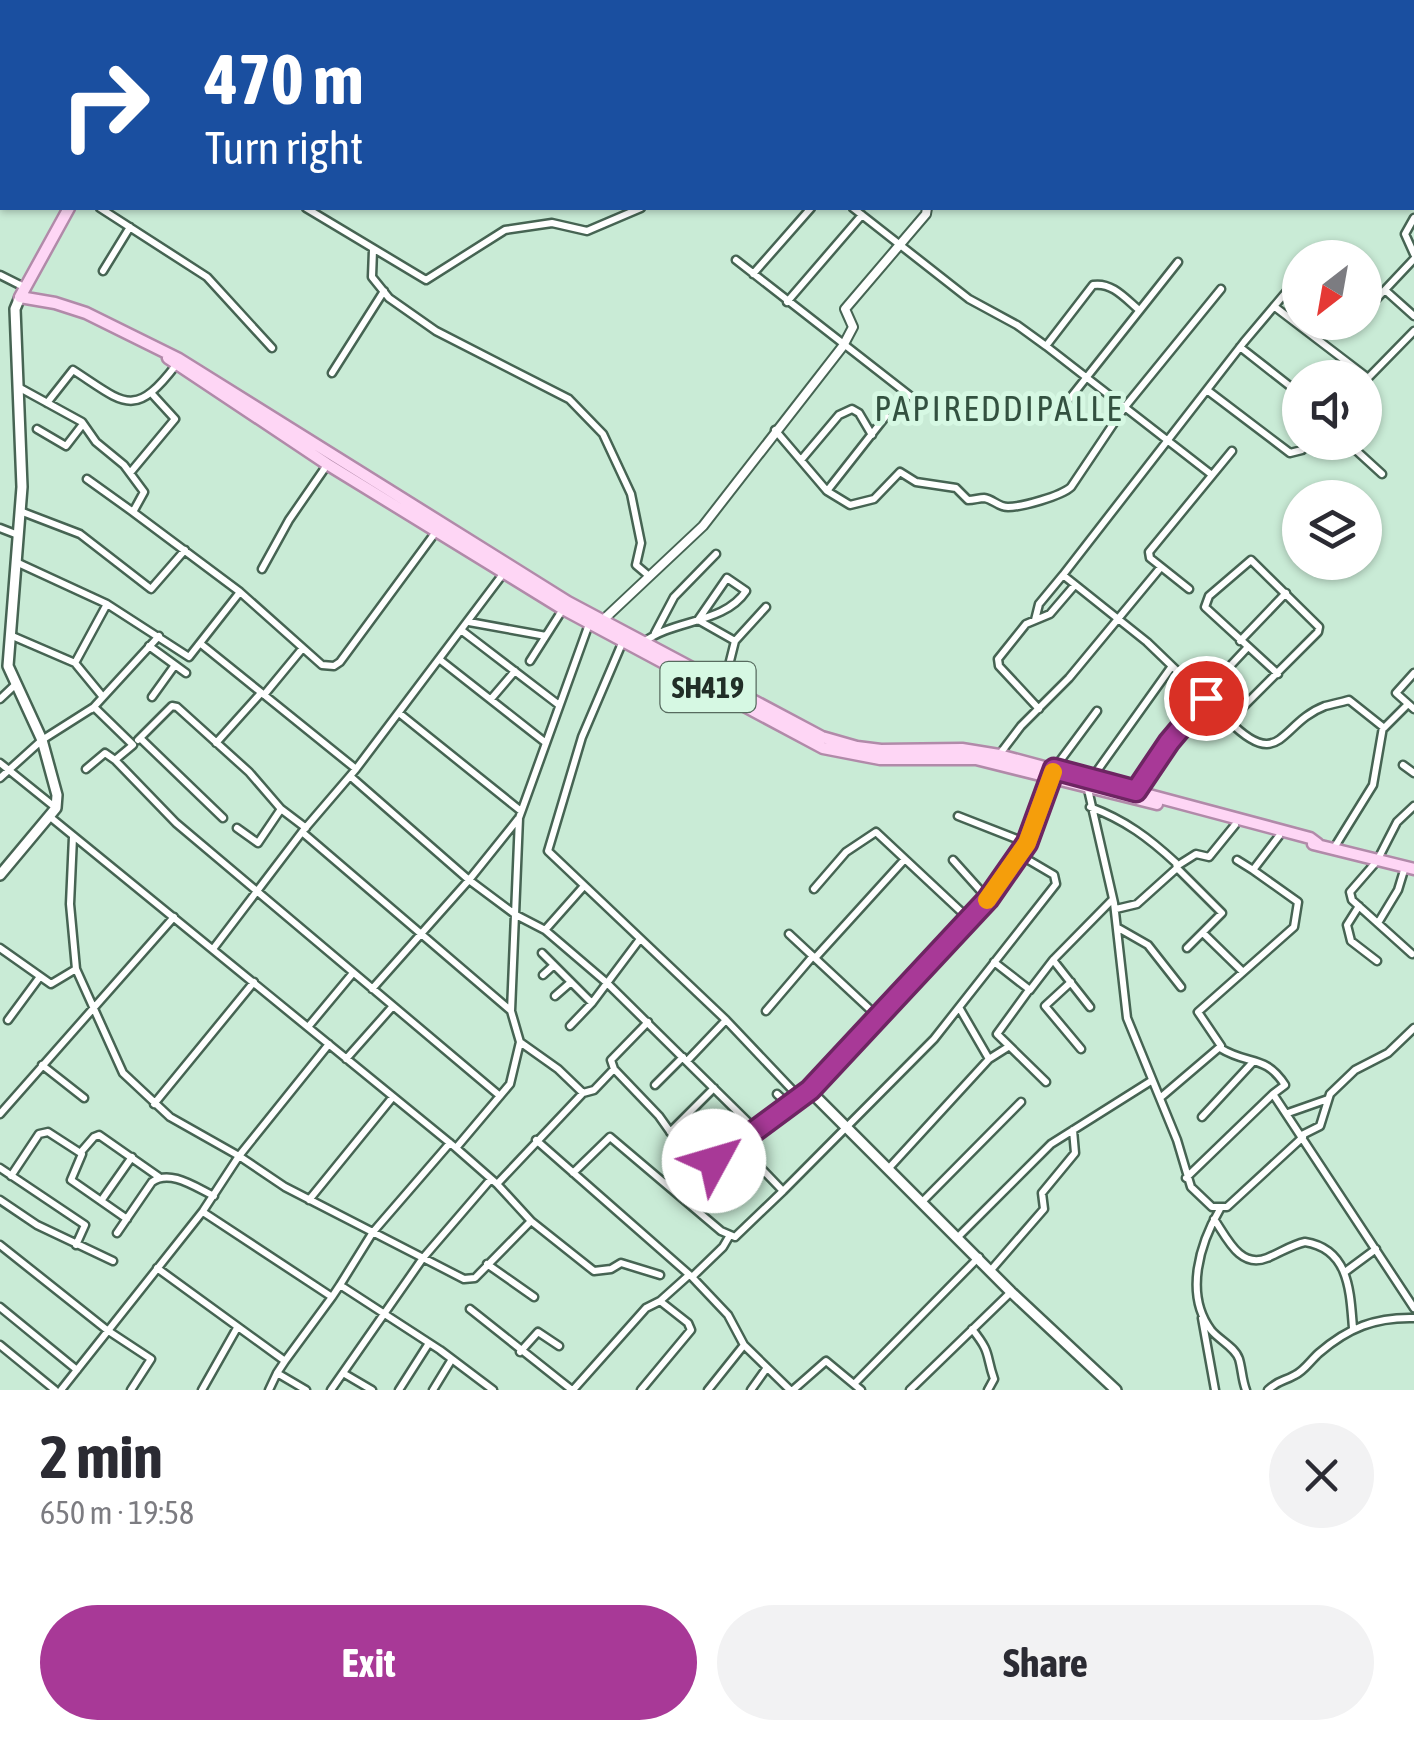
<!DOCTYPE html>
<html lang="en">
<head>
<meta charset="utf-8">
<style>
	:root { --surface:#fff; --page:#f2f2f3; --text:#2b2b33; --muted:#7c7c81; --accent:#a83997 }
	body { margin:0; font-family:"Asap Condensed",sans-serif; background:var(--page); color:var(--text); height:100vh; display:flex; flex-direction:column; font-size:38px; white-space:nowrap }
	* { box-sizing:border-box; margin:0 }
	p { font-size:32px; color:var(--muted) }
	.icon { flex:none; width:55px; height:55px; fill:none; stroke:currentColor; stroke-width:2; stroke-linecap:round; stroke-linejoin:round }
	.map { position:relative; height:1390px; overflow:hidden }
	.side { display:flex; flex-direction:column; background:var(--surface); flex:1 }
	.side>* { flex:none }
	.banner { position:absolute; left:0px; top:0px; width:1415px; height:210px; box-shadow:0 2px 8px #0004; background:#1a4fa0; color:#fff; overflow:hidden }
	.needle { width:65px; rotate:211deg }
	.tools { position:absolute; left:1282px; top:240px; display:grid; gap:20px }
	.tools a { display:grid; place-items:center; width:100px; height:100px; border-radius:50%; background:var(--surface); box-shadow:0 2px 8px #0004; font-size:50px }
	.pin { position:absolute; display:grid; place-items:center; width:85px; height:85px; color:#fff; margin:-42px; border:5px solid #fff; border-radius:50%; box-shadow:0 2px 10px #0007 }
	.me { position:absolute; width:110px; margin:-55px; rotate:51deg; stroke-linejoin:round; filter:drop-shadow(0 0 8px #0008) }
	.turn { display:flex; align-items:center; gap:35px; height:210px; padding:0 40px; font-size:45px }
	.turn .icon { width:130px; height:130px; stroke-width:2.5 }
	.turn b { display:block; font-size:70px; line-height:85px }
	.round { display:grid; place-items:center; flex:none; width:105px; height:105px; border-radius:52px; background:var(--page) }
	.head { display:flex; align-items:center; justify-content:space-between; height:170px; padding:0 40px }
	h1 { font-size:60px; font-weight:700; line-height:75px }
	.primary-button { display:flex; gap:20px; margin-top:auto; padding:20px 40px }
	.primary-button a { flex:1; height:115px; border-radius:60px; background:var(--accent); color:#fff; font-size:40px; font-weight:700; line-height:115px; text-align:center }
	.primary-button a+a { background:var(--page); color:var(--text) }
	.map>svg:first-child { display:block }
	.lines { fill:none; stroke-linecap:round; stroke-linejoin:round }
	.river { stroke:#65987b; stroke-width:14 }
	.minor-casing { stroke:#466453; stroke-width:11 }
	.tertiary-casing { stroke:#466453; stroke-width:12 }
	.secondary-casing { stroke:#466453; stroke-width:14 }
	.primary-casing { stroke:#b18aa9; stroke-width:15 }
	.minor { stroke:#fff; stroke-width:6 }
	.tertiary { stroke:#fff; stroke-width:8 }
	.secondary { stroke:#fff; stroke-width:9 }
	.primary { stroke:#fed6f5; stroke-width:10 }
	.route-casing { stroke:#6d2562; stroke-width:25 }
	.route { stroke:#a83997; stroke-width:18 }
	.slow { stroke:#f59e0b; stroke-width:18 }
	.labels { text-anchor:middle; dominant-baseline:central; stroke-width:10; stroke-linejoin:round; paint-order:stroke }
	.shield { fill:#d6f8e3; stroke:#576b5f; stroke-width:2.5 }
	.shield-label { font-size:30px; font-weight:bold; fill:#212e27 }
	.neighbourhood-label { font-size:35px; letter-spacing:2.5px; fill:#335140; stroke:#d6f8e3 }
</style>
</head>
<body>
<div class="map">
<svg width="1414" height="1390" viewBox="0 0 1414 1390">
	<rect width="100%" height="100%" fill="#c9ebd6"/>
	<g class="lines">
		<path class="river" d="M 1140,0 L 1149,2
			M 600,2 L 601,0
			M 1310,2 L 1313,0
			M 0,12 L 2,13"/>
		<g class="minor-casing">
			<path id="minor" d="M 162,0 L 165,2
				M 237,0 L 242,2
				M 316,0 L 320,2
				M 347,0 L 348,2
				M 504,0 L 506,2
				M 173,2 L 175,0
				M 309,2 L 311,0
				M 471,2 L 474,0
				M 0,60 L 2,61
				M 100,208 L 207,277 L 272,348
				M 306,208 L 426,280 L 505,230 L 552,223 L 587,231 L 641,208
				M 853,208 L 969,299 L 1017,325 L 1046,346 L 1212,475
				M 1414,218 L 1405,234 L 1414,254
				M 373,250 L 372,277 L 389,298 L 436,331 L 569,399 L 603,434 L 631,494 L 641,543 L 636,565 L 649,576
				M 736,260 L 918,402
				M 103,271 L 130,227
				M 753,274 L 811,208
				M 0,275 L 24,287
				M 1385,290 L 1414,316
				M 787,302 L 862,215
				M 1275,307 L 1368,378 L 1414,331
				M 1365,311 L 1414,259
				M 1344,322 L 1349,326 L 1354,322
				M 1046,346 L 1093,285 C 1112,282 1125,298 1139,310
				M 1240,347 L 1300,394
				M 332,373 L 384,291
				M 20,388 L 82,422 L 96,442 L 124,465 L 144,492 L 133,512 L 240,592 L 322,665 L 334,666 L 340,662 L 438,529
				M 1207,390 L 1290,453 L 1302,450 L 1310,442
				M 1067,402 L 1178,262
				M 47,403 L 73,370 C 124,403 134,420 176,365
				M 37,429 L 66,446 L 83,424
				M 775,430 L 827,491 L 850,505 L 874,499 L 900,472 L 916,482 L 956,488 L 968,500 C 974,500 979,498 984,498 C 993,499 998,507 1008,507 C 1022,507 1061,496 1071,487 L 1124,408 L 1221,289
				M 1347,442 L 1382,474
				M 801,460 L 839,415 L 852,409 L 859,413 L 872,435
				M 130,473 L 175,419 L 153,395
				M 87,479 L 133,512
				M 827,491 L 886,416
				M 20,511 L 80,534 L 151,589 L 185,550
				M 0,528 L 18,535
				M 16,562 L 107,604 L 189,657 L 240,592
				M 262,569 L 289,520 L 327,465
				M 1189,589 L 1150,558 L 1149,552 L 1232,451
				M 1035,620 L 1039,604 L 1063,575
				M 469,622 L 546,636
				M 461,630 L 559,705
				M 655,633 L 674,597 L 716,554
				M 10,635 L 75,663 L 107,604
				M 623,641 L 582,737 L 548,851 L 726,1020 L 800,1098 L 755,1129
				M 1240,641 L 1286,593
				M 644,642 C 674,619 724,624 746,591 L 727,578 L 698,620 L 735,641
				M 201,644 L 356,769
				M 149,646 L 186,673
				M 439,659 L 546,743
				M 530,661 L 563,609
				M 75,663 L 103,697
				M 1172,666 L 1087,785 L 1114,903 L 1127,1018 L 1177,1140 L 1191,1187 L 1212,1207 L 1227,1207 L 1303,1137
				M 1414,673 L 1396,693 L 1414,709
				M 1278,674 L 1205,607 L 1209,596 L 1251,560 L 1319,627 L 1318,632 L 1229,721 L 1147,642 L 1063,575 L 1244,342 L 1293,284 L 1300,283
				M 724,685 L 735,641 L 766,607
				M 264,695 L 302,649
				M 1203,695 L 1247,648
				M 152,697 L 175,665
				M 0,699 L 16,684
				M 491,699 L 515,671
				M 92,709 L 159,636
				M 1039,709 L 999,666 L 998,659 L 1026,624 L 1050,614 L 1074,586
				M 399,713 L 521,811
				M 1229,721 C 1281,773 1280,723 1325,706 C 1333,704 1342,702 1349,700 L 1383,727 L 1373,785 L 1334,848
				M 1384,728 L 1408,704
				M 140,738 L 172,706 L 177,707 L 249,772 L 281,809 L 306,828
				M 138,740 L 140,738 L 223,818
				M 216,743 L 261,693
				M 999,755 L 1021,726 L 1069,678 L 1161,567
				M 115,760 L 176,823 L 500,1096
				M 0,763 L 56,808
				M 1403,765 L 1414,773
				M 1054,769 L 1097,711
				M 350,776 L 469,880 L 516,915 L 545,930 L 607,983 L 755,1129 L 714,1161 L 676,1140 L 659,1116 L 614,1069 L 611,1060 L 648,1022
				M 0,778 L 42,740 L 94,707 L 133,745 L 115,760 L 105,753 L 86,769
				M 1136,791 L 1169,742 L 1207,698
				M 1090,807 C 1125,820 1149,838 1176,863 L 1177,868
				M 49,816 L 456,1148 L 510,1084 L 520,1042 L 511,1011 L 519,818 L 589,624
				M 958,816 L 1027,843
				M 237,828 L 258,843 L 281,809
				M 302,832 L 510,1010
				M 953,860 L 988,899
				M 1237,860 L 1253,870 L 1279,836
				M 1177,866 L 1196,854 L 1209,857 L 1235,825
				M 814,889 L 846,852 L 876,832 L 969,919
				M 1359,906 L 1347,925 L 1351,941 L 1377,961
				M 1116,909 L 1137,904 L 1177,868 L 1222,913 L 1187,948
				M 1378,923 L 1398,890 L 1405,867
				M 1120,929 L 1148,945 L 1181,987
				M 545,930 L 584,886
				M 1203,933 L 1243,972
				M 789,934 L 877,1016
				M 0,948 L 51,984 L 76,969
				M 213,949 L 302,832 L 356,769 L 506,570
				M 542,953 L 592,1003
				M 1412,954 L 1352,900 L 1350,892 L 1377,861 L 1397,822 L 1414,806
				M 815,958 L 905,859
				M 994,962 L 1030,990 L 1053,960
				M 543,975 L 554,965
				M 1071,982 L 1045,1006 L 1081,1049
				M 372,989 L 469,880 L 518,819
				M 1029,990 L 997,1034 L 1046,1082
				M 555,996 L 571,982
				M 1090,1007 L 1053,960 L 1112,900
				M 960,1009 L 989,1059
				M 766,1011 L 813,956
				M 8,1020 L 39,978
				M 570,1026 L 592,1003 L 640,939
				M 308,1027 L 353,973
				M 520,1042 L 558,1069 L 583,1093
				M 329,1044 L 239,1156 L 285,1187 L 464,1279 L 475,1278 L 531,1221
				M 1220,1048 C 1249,1066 1265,1054 1285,1085 L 1273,1094
				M 346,1059 L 393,1006
				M 687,1061 L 726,1020
				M 42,1065 L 84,1098
				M 655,1085 L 683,1057
				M 777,1094 L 790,1106
				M 1160,1098 L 1221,1046 L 1198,1012 L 1294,927 L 1298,902 L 1253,870
				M 154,1104 L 254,982
				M 1288,1113 L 1328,1099
				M 0,1114 L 174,917
				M 1202,1117 L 1252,1063
				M 670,1132 L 714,1088
				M 1302,1135 L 1320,1126 L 1330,1094 L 1355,1070 L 1388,1053 L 1414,1028
				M 536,1140 L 692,1277 L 728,1315 L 744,1345 L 790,1390
				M 456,1148 L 497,1184 L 531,1221 L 594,1271 L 611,1269 L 621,1263 L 660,1275
				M 81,1152 L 94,1137 L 99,1135 L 159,1177
				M 0,1168 L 85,1225 L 76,1245
				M 889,1168 L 989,1059 L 1008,1047
				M 573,1173 L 610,1137 L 721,1231 L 735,1237 L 783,1191 L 737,1143
				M 11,1176 L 39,1134 L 48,1132 L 82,1154 L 71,1180 L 127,1219
				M 1186,1178 L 1273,1094 L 1414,1308
				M 497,1184 L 583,1093 L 594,1090 L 614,1069
				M 783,1191 L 934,1039 L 1056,884 L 1054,875 L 1020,855
				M 0,1200 L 37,1225 L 113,1261
				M 309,1200 L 392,1098
				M 101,1201 L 132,1157
				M 923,1201 L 1021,1102
				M 1220,1209 C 1200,1243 1184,1294 1211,1330 C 1219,1340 1235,1347 1239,1359 C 1242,1369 1242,1380 1246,1390
				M 203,1212 L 332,1297 L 340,1285 L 440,1350 L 493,1390
				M 1214,1219 C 1227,1238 1240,1269 1267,1258 C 1280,1253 1291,1245 1305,1242 C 1350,1249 1350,1293 1353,1328
				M 117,1233 L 152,1182 C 170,1169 195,1187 214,1196
				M 959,1236 L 1051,1144 L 1151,1081
				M 0,1245 L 107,1330 L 151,1359 L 131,1390
				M 487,1264 L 534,1297
				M 157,1268 L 285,1361 L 277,1373 L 306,1390
				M 991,1270 L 1044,1209 L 1042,1193 L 1075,1153 L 1073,1130
				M 1345,1272 L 1376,1249
				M 692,1277 L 723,1247 L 730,1235
				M 340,1285 L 373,1232 L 450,1143
				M 0,1307 L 77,1370
				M 470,1309 L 572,1390
				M 1202,1318 L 1215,1390
				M 972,1329 C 992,1354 985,1353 994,1379 L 988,1390
				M 0,1345 L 55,1390
				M 520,1352 L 538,1332 L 559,1346
				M 285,1361 L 332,1297
				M 343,1373 L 372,1390
				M 854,1384 L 979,1257
				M 61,1390 L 203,1211 L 239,1156 L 170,1117 L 123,1073 L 76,969 L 70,904 L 73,837
				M 202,1390 L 237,1328
				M 269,1390 L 277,1373
				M 331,1390 L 423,1258 L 491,1179
				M 399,1390 L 429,1343
				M 433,1390 L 452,1359
				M 573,1390 L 646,1308 L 660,1301 L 689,1275
				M 641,1390 L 691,1330 L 688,1323 L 660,1301
				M 708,1390 L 744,1345
				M 751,1390 L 766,1369
				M 793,1390 L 826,1361 L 861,1390
				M 910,1390 L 1011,1292
				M 1268,1390 C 1280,1379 1283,1382 1295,1375 C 1304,1371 1311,1360 1319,1353 C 1348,1328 1375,1317 1414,1318"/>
		</g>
		<g class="tertiary-casing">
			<path id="tertiary" d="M 808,0 L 809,2
				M 0,165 L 2,165
				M 602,621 L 703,526 L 843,346 L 853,327 L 845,309 L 926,214 L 927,208"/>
		</g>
		<g class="secondary-casing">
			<path id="secondary" d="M 1052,774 L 1027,843 L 988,899 L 809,1090 L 1011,1292 L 1116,1390
				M 0,875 L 56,808 L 57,795 L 42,740 L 8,666 L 22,487 L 15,309 L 20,297"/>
		</g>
		<g class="primary-casing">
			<path id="primary" d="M 93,0 L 97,2
				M 69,208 L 20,297 L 55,303 L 86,313 L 179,359 L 568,602 L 822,737 L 857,747 L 881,750 L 962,749 L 999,755 L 1310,838 L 1318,844
				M 168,358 L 327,464 L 563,609 L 823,748 L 880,759 L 976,759 L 1157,804
				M 1313,844 L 1414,869"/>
		</g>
		<use href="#minor" class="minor"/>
		<use href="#tertiary" class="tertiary"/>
		<use href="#secondary" class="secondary"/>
		<use href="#primary" class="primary"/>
	</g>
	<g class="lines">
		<g class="route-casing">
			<path id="route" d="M 714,1161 L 810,1090 L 988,899 L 1027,843 L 1054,769 L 1136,791 L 1169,742 L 1206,698"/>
		</g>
		<use href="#route" class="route"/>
		<path class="slow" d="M 987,900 L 1027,843 L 1053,772"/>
	</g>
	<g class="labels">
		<rect class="shield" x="660.5" y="662" width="95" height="50" rx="8"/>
		<g class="shield-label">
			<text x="708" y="687">SH419</text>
		</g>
		<g class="neighbourhood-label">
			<text x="999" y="408">PAPIREDDIPALLE</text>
		</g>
	</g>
</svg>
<div class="tools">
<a><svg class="needle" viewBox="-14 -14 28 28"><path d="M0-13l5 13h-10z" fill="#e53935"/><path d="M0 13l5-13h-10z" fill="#7c7c81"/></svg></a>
<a><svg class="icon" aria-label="sound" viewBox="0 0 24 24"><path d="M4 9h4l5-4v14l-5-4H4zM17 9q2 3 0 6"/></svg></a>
<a><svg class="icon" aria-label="layers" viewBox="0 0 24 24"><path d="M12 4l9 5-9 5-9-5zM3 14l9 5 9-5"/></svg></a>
</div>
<div class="pin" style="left:1206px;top:698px;background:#d93025"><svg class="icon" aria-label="arrive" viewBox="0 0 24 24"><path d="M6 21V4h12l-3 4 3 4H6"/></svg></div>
<svg class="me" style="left:714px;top:1161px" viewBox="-20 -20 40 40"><circle r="19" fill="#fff"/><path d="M0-13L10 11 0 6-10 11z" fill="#a83997"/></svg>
<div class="banner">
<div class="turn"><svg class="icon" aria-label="right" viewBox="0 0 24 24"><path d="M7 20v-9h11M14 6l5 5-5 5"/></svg><div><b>470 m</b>Turn right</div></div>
</div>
</div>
<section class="side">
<div class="head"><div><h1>2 min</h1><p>650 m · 19:58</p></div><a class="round"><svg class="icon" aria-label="close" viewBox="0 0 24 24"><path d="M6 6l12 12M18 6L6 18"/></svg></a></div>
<div class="primary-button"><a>Exit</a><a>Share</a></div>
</section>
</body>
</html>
